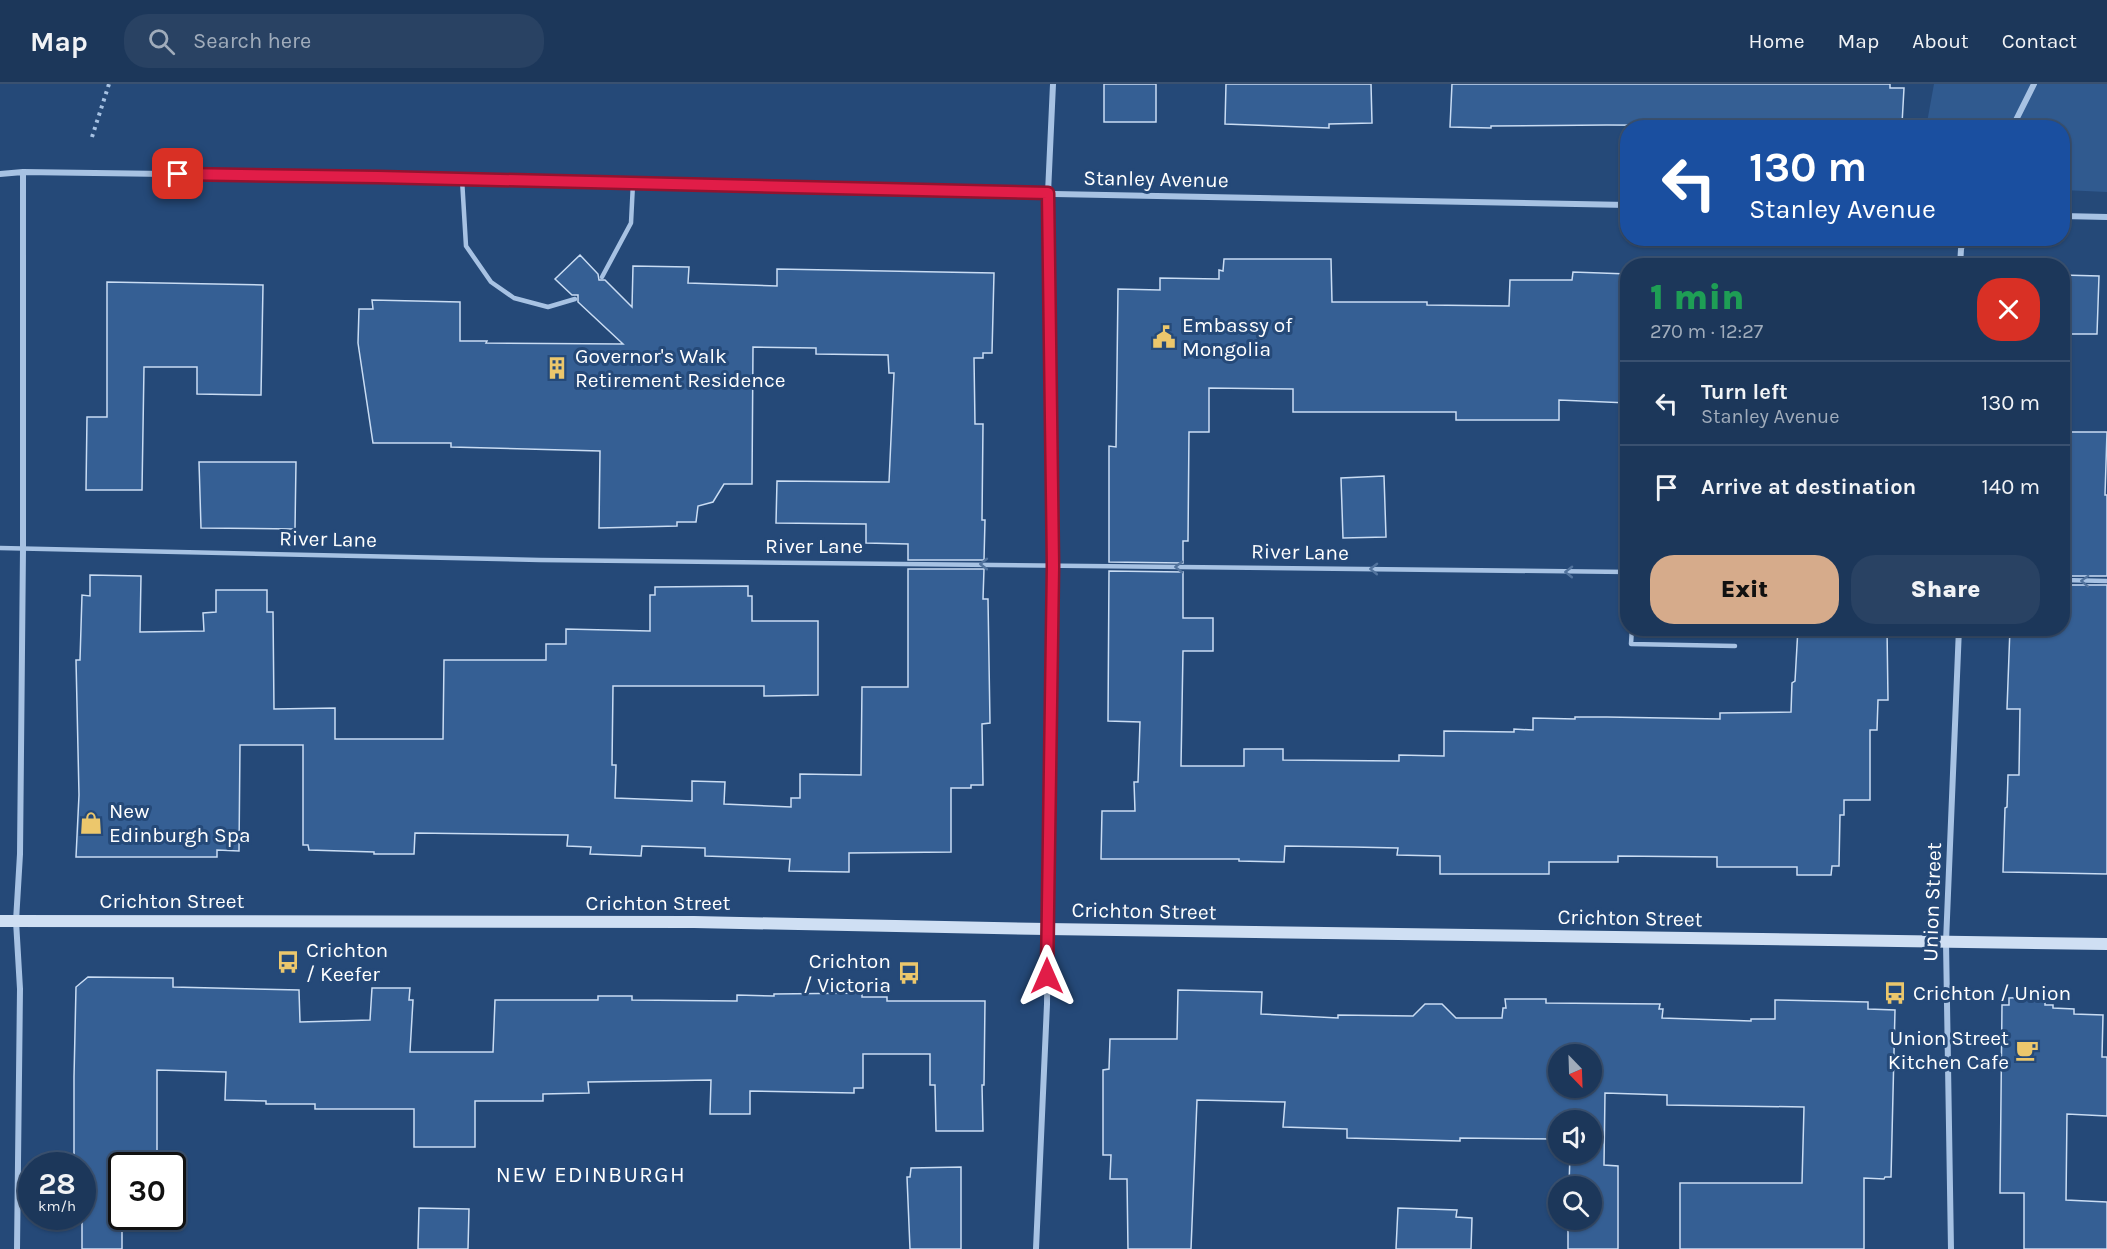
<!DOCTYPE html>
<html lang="en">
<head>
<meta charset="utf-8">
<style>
	:root { --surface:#1c375a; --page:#294263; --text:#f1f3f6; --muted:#a0acbb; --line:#3a5170; --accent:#d6ab8b }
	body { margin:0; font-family:Karla,sans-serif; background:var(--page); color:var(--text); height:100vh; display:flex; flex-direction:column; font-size:22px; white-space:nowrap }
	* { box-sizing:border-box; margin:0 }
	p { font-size:20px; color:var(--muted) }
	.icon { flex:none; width:33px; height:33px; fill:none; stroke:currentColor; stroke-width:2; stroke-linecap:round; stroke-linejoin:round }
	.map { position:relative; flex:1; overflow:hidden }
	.drawer { position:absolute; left:1620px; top:174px; width:450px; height:378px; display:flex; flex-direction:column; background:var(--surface); border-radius:24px; box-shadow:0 2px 4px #0004,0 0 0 2px var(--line) }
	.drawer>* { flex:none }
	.top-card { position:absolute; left:1620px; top:36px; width:450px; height:126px; border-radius:24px; box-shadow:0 2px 4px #0004,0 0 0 2px var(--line); background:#1a4fa0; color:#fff; overflow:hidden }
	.needle { width:39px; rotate:157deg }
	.controls { position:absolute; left:1548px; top:960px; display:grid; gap:12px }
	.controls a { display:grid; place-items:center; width:54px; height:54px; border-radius:50%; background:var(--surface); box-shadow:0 2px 4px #0004,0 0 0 2px var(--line); font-size:30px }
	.speed { position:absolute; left:18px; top:1068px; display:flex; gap:12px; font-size:30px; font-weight:700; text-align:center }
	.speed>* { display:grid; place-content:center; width:78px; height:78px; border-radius:50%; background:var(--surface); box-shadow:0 2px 4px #0004,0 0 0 2px var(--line); line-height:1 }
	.speed small { font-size:15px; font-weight:400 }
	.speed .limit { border:3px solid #111; border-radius:9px; background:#fff; color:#111 }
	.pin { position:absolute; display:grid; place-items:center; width:51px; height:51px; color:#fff; margin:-26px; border-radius:12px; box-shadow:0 3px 9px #0006 }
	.me { position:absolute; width:66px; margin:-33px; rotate:0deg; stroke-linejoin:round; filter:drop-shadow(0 0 4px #0008) }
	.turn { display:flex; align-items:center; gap:21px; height:126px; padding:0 30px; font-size:27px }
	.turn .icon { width:78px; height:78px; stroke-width:2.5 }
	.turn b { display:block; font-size:42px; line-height:51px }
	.round { display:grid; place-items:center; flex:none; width:63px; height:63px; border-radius:24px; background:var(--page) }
	.head { display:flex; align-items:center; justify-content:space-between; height:102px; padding:0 30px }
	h1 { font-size:36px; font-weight:800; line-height:45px; color:#1e9e55 }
	.action { display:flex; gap:12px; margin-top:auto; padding:12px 30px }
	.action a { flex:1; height:69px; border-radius:24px; background:var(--accent); color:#111; font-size:24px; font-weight:800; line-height:69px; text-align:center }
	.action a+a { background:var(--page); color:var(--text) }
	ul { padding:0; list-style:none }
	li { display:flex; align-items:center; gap:18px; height:84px; padding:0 30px; border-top:2px solid var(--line) }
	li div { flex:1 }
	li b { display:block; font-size:22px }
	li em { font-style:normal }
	header { display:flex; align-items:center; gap:36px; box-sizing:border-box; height:84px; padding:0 30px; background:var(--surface); border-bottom:2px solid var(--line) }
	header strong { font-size:28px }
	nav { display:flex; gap:33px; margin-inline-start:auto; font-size:21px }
	.search { width:420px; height:54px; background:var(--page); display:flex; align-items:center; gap:15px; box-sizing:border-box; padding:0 21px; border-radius:24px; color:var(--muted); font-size:22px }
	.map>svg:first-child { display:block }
	.green { fill:#305a8f }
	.building { fill:#355f94; stroke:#c9dcf3; stroke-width:1.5; fill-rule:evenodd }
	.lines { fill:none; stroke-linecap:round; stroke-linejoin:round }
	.path { stroke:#a7c2e3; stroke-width:4; stroke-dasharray:3 4.5; stroke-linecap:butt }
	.lane { stroke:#a7c2e3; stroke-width:4.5 }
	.street { stroke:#a7c2e3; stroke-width:6 }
	.secondary { stroke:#cfdff3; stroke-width:12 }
	.oneway { stroke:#52739d }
	.route-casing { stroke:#92132f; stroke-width:15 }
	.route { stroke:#e11d48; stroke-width:10 }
	.labels { text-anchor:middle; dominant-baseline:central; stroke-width:6; stroke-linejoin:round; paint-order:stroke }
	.street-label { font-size:21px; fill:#fff; stroke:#254978 }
	.poi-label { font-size:21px; fill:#fff; stroke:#254978; text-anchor:start }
	.neighbourhood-label { font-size:22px; letter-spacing:1.5px; fill:#fff; stroke:#254978 }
</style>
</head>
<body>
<header>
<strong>Map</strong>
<div class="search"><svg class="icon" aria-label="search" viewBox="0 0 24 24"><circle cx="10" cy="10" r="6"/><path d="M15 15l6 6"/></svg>Search here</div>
<nav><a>Home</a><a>Map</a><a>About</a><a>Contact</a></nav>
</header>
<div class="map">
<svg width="2107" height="1165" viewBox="0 0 2107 1165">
	<rect width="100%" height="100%" fill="#254978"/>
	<path class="green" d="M 1934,0 L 2107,0 L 2107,108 L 2063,106 L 2062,44 L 1926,44 Z"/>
	<path class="building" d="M 1104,0 L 1156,0 L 1156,38 L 1104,38 Z
		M 1226,0 L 1371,0 L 1372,39 L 1329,40 L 1329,44 L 1225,40 Z
		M 1452,0 L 1890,0 L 1890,4 L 1904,4 L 1902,40 L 1873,39 L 1873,43 L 1832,40 L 1776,42 L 1607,41 L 1491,42 L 1491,44 L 1450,43 Z
		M 580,171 L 598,190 L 599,196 L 605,196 L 632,223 L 633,182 L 689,183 L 688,199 L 777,202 L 777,185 L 994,189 L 992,269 L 983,269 L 983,274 L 974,274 L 975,340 L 983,340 L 982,436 L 985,436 L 984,476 L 908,476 L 908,460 L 866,459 L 866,440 L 776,439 L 777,397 L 889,398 L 894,289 L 889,289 L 888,271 L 816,270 L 816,264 L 753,263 L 752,400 L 724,400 L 713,418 L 698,422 L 696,438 L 677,438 L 677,442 L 599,444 L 600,367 L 451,363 L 451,359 L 373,359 L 358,259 L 359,225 L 373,225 L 372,216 L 460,218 L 460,257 L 487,257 L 486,259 L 623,260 L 578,218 L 578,211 L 572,211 L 555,195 Z
		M 1224,175 L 1331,175 L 1332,218 L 1427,218 L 1427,221 L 1509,222 L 1510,196 L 1572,196 L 1573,188 L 1628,190 L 1628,319 L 1559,316 L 1559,336 L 1456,336 L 1456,328 L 1293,328 L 1293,305 L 1209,304 L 1209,348 L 1189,348 L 1188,457 L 1183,457 L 1183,479 L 1109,478 L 1109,362 L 1116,363 L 1118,205 L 1160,206 L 1160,194 L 1219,195 L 1219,186 L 1223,187 Z
		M 2062,191 L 2099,192 L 2097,250 L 2062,250 Z
		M 107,198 L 263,201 L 261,311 L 197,310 L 197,283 L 144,283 L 142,406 L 86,406 L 87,333 L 107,333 Z
		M 2062,348 L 2107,348 L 2105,411 L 2107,411 L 2107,492 L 2062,492 Z
		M 199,378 L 296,378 L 295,445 L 201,444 Z
		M 1384,392 L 1386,453 L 1343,454 L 1341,394 Z
		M 908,485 L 984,485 L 983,515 L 988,515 L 990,639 L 982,640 L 983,701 L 971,701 L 971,704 L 951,704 L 951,768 L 849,769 L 849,788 L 789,787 L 790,775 L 705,772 L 705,764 L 642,762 L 641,772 L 590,770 L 591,763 L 567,762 L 568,751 L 415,749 L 414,770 L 374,770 L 374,768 L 309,766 L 308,761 L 303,761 L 303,661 L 240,661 L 239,767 L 217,766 L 217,773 L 76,773 L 79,711 L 76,576 L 80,576 L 82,511 L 90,512 L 90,491 L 141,492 L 140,548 L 204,547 L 203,529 L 216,528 L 216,506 L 267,506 L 267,528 L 273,528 L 274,625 L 335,624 L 335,655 L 443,655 L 444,576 L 546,576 L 546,560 L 566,560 L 566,545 L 650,547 L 650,511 L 655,511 L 655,503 L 748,502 L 748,512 L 752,512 L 752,537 L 818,537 L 818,611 L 764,612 L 764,602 L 613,602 L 612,681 L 616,681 L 615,714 L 692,717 L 692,697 L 725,698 L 724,720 L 791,723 L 791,714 L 800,714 L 800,690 L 861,691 L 862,603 L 908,603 Z
		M 1109,487 L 1183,488 L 1183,534 L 1213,534 L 1213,567 L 1183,567 L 1181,682 L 1244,682 L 1244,665 L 1283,665 L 1283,676 L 1399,677 L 1399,671 L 1444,672 L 1444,647 L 1514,648 L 1514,645 L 1533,646 L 1533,634 L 1575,635 L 1575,633 L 1607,633 L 1720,635 L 1720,629 L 1791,628 L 1792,599 L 1795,597 L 1798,544 L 1887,544 L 1888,616 L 1878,616 L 1877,646 L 1870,646 L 1870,716 L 1844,716 L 1844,731 L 1840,731 L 1839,782 L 1832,782 L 1831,791 L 1797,791 L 1797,783 L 1717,783 L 1717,773 L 1618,772 L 1618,778 L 1549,778 L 1549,790 L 1440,790 L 1440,772 L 1397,771 L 1398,764 L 1353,763 L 1285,762 L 1284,778 L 1239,777 L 1239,775 L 1101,775 L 1102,727 L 1135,727 L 1134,698 L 1138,698 L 1140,638 L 1108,637 Z
		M 2062,501 L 2107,501 L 2107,790 L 2003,788 L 2005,724 L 2007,723 L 2008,691 L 2019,691 L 2020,625 L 2007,625 L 2010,544 L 2062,544 Z
		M 88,893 L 173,894 L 173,903 L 299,906 L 300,938 L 370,936 L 372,904 L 410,904 L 409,916 L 413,916 L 410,968 L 493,968 L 495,916 L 598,916 L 598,912 L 632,912 L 632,916 L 737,917 L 737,911 L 774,912 L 774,910 L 862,909 L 862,913 L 887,913 L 887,917 L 985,917 L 984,1001 L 982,1001 L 983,1047 L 936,1047 L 935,1001 L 930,1001 L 930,970 L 863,970 L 863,1004 L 854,1004 L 854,1009 L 750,1007 L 750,1030 L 710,1030 L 711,996 L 588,998 L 589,1009 L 543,1010 L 543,1017 L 475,1017 L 475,1063 L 414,1063 L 414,1025 L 315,1025 L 315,1020 L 266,1020 L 266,1017 L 225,1016 L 226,988 L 157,986 L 157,1082 L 122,1082 L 122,1165 L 82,1165 L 82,1082 L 74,1082 L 74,993 L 76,903 Z
		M 1178,906 L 1262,908 L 1261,930 L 1338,934 L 1338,931 L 1413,932 L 1425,920 L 1442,920 L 1456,934 L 1502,934 L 1503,924 L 1506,924 L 1505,915 L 1546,915 L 1546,919 L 1660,920 L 1659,925 L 1663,925 L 1662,934 L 1751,937 L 1751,935 L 1775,935 L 1775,916 L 1868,918 L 1868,925 L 1895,926 L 1891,1093 L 1885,1093 L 1884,1095 L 1864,1094 L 1864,1165 L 1680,1165 L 1680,1099 L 1802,1099 L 1804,1023 L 1667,1021 L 1667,1011 L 1605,1009 L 1604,1081 L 1618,1082 L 1618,1165 L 1568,1165 L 1568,1136 L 1592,1136 L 1592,1102 L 1569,1102 L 1570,1070 L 1592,1070 L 1592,1036 L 1558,1036 L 1558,1055 L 1460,1054 L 1460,1057 L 1347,1054 L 1347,1045 L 1283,1043 L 1285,1018 L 1197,1016 L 1191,1165 L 1128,1165 L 1127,1095 L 1110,1095 L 1111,1071 L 1103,1071 L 1103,986 L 1109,985 L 1110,955 L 1177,955 ZM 1558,970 L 1592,970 L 1592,1004 L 1558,1004 Z
		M 2045,913 L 2045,921 L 2053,921 L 2053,924 L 2074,925 L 2074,930 L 2103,931 L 2102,973 L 2107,973 L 2107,1032 L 2067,1030 L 2066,1116 L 2107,1118 L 2107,1165 L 2024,1165 L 2024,1109 L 2000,1109 L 2002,921 L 2009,921 L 2009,914 Z
		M 961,1083 L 961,1165 L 910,1165 L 907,1093 L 910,1093 L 911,1084 Z
		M 419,1124 L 469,1125 L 468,1165 L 418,1165 Z
		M 1398,1124 L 1457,1126 L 1456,1133 L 1472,1134 L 1471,1165 L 1396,1165 Z"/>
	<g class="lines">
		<path class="path" d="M 1983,44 L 1986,36
			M 92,53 L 109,0"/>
		<path class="lane" d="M 462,95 L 466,162 L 491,198 L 514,214 L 548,223 L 575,215
			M 602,193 L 631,139 L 633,99
			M 0,464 L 540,476 L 1628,488
			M 2062,496 L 2107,497
			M 1632,544 L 1631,560 L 1735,562"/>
		<path class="street" d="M 2012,44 L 2034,0
			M 0,90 L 23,88 L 378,93 L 1002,109 L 1628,121
			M 2062,132 L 2107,133
			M 1960,182 L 1961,165 L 1964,154
			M 17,1165 L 20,905 L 16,837 L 20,770 L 23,465 L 23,88
			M 1036,1165 L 1047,920 L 1053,482 L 1048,109 L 1053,0
			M 1951,1165 L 1946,858 L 1959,544"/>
		<path class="secondary" d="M 0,837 L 694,838 L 1047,845 L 2107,860"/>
	</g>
	<defs><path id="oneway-chevron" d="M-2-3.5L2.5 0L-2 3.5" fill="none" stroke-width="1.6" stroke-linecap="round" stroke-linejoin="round" transform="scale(1.5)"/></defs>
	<g class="oneway">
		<use href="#oneway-chevron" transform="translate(984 480) rotate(-180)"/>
		<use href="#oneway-chevron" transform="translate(1179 483) rotate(-179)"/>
		<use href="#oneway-chevron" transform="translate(1374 485) rotate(-179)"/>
		<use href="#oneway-chevron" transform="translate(1569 488) rotate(-179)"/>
		<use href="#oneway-chevron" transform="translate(2085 497) rotate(-178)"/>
	</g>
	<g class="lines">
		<g class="route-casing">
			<path id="route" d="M 178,90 L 378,93 L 1048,109 L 1053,482 L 1047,892"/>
		</g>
		<use href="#route" class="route"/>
	</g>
	<defs>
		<g id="civic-bare" transform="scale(1.8)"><path d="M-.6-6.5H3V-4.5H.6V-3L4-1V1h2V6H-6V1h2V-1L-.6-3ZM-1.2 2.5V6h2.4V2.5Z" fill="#ecc76c" stroke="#254978" stroke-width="2.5" paint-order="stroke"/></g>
		<g id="building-bare" transform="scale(1.8)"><path d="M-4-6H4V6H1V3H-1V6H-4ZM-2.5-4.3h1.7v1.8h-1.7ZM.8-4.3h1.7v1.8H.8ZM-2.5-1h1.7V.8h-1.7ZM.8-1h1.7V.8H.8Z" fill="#ecc76c" stroke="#254978" stroke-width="2.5" paint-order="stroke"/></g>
		<g id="shop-bare" transform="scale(1.8)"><path d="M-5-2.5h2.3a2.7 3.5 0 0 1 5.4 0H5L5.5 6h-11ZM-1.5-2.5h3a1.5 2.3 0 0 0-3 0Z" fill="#ecc76c" stroke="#254978" stroke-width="2.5" paint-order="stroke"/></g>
		<g id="bus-bare" transform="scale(1.8)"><path d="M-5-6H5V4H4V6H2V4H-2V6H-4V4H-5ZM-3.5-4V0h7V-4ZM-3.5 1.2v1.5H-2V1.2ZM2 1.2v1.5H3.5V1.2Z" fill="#ecc76c" stroke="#254978" stroke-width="2.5" paint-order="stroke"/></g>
		<g id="cafe-bare" transform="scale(1.8)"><path d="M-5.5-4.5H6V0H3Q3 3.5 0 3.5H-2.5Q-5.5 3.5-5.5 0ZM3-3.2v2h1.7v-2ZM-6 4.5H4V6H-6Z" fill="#ecc76c" stroke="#254978" stroke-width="2.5" paint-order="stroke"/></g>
	</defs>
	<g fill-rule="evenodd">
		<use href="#civic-bare" x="1164" y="253"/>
		<use href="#building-bare" x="557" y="284"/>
		<use href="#shop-bare" x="91" y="739"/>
		<use href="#bus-bare" x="288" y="878"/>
		<use href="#bus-bare" x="909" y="889"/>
		<use href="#bus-bare" x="1895" y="909"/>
		<use href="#cafe-bare" x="2027" y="966"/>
	</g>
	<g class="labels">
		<g class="street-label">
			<text transform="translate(1156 95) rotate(1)">Stanley Avenue</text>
			<text transform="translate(328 455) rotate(1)">River Lane</text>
			<text x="814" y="462">River Lane</text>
			<text transform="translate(1300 468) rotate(1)">River Lane</text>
			<text x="172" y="817">Crichton Street</text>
			<text transform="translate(1932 818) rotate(-88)">Union Street</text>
			<text x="658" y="819">Crichton Street</text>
			<text transform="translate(1144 827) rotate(1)">Crichton Street</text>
			<text transform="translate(1630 834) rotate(1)">Crichton Street</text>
		</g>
		<g class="poi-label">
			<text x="1182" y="241">Embassy of<tspan x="1182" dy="24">Mongolia</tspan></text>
			<text x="575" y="272">Governor's Walk<tspan x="575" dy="24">Retirement Residence</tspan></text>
			<text x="109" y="727">New<tspan x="109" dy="24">Edinburgh Spa</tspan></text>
			<text x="306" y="866">Crichton<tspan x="306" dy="24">/ Keefer</tspan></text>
			<text x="891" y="877" text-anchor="end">Crichton<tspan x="891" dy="24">/ Victoria</tspan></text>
			<text x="1913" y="909">Crichton / Union</text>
			<text x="2009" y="954" text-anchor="end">Union Street<tspan x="2009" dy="24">Kitchen Cafe</tspan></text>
		</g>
		<g class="neighbourhood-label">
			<text x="591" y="1091">NEW EDINBURGH</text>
		</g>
	</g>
</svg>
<div class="controls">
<a><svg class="needle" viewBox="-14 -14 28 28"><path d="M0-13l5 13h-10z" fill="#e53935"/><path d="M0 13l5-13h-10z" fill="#a0acbb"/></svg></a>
<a><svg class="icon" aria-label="sound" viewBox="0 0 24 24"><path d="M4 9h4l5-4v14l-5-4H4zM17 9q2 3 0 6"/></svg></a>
<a><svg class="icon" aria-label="search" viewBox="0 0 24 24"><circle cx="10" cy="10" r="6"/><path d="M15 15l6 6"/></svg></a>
</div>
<div class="speed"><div>28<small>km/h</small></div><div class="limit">30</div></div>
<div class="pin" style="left:178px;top:90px;background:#d93025"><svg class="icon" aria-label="arrive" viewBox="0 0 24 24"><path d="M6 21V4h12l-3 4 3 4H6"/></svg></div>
<svg class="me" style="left:1047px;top:892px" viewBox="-20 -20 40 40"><path d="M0-17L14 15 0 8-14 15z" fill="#e11d48" stroke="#fff" stroke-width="4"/></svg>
<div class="top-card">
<div class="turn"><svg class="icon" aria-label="left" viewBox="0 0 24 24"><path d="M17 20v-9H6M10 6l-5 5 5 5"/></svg><div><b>130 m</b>Stanley Avenue</div></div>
</div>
<section class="drawer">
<div class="head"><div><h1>1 min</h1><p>270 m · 12:27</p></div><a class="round" style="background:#d93025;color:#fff"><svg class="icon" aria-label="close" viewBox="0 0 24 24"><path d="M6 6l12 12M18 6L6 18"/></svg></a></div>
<ul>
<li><svg class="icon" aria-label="left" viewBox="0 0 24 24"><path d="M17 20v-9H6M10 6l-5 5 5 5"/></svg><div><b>Turn left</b><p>Stanley Avenue</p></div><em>130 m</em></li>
<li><svg class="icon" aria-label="arrive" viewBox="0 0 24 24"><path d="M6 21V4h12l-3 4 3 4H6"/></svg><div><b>Arrive at destination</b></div><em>140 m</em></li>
</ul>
<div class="action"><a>Exit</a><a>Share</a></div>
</section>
</div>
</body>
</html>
